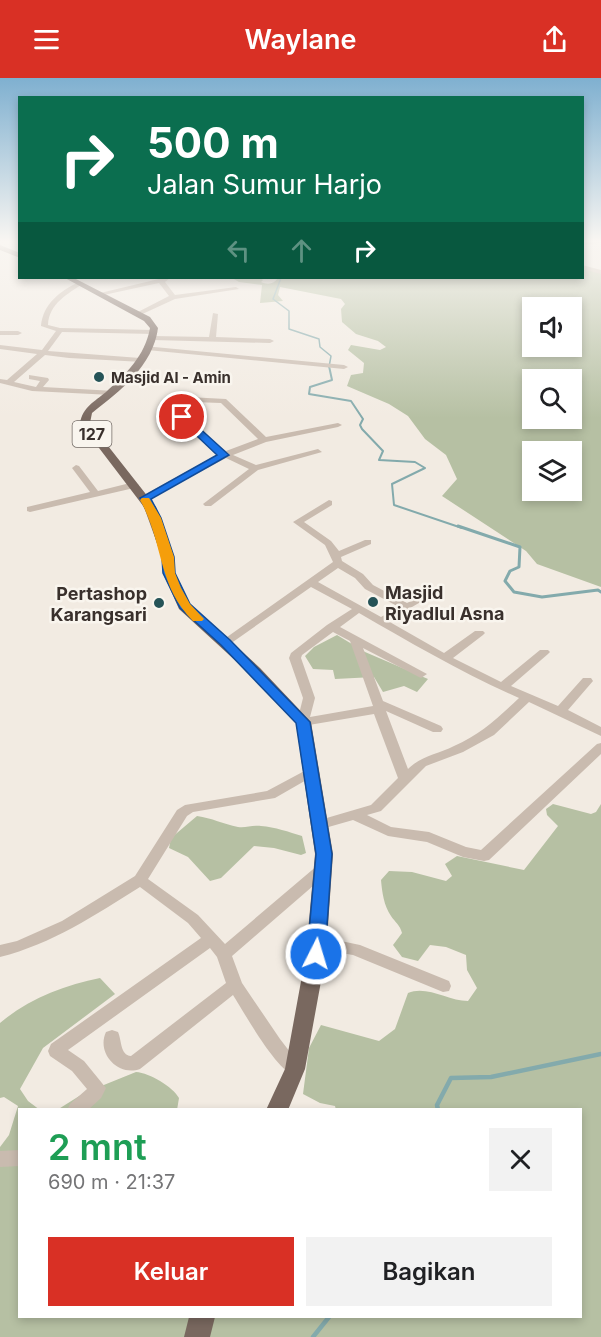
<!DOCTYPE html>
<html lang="id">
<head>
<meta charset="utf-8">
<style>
	:root { --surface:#fff; --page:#f2f2f2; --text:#202124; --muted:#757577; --accent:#d93025 }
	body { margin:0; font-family:Inter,sans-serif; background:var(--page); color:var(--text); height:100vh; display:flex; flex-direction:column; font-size:22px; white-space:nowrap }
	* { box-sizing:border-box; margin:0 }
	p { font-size:20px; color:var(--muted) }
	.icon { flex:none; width:33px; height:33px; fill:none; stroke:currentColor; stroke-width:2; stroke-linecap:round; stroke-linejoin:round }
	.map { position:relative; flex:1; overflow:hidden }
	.sheet { position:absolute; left:18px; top:1030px; width:564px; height:210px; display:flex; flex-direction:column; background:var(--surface); border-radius:0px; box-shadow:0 3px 9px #0003 }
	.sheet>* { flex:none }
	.banner { position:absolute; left:18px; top:18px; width:566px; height:183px; border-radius:0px; box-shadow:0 3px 9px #0003; background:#0b6e4f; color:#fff; overflow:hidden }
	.tools { position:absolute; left:522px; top:219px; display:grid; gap:12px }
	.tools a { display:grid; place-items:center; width:60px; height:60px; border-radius:0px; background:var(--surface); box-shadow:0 3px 9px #0003; font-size:30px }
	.pin { position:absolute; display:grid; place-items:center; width:51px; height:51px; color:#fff; margin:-26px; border:3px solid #fff; border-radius:50%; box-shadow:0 2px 6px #0007 }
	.me { position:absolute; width:66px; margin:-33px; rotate:5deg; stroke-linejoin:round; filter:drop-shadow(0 0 4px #0008) }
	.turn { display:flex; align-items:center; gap:21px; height:126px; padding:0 30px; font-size:27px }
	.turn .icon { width:78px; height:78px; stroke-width:2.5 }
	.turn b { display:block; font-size:42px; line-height:51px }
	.lanes { display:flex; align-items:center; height:57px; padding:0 30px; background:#0003; justify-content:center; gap:30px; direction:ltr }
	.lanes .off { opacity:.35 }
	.round { display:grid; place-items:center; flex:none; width:63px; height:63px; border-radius:0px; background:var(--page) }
	.overview { display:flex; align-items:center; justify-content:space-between; height:102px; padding:0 30px }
	h1 { font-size:36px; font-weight:600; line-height:45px; color:#1e9e55 }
	.cta { display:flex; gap:12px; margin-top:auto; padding:12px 30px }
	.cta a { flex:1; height:69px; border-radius:0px; background:var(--accent); color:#fff; font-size:24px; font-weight:600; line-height:69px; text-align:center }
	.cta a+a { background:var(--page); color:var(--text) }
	header { display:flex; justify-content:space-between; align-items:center; height:78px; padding:0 30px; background:var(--accent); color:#fff; font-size:27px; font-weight:600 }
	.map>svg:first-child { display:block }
	.green { fill:#b6c0a3; fill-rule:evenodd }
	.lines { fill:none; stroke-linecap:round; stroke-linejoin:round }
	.stream-far3 { stroke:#83aaac; stroke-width:1.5 }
	.stream-far2 { stroke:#83aaac; stroke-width:2 }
	.stream-far1 { stroke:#83aaac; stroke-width:3 }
	.stream { stroke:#83aaac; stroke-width:4.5 }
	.street { fill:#c9bbaf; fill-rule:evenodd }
	.primary { fill:#79685f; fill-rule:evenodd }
	.route { fill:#1a73e8; stroke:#114b97; stroke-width:1.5 }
	.slow { fill:#f59e0b }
	.poi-dot { fill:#255357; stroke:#f9f5ee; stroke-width:2 }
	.labels { text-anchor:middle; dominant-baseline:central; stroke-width:5; stroke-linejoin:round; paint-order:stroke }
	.far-poi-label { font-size:15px; font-weight:bold; fill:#39302c; stroke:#f9f5ee; text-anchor:start }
	.shield { fill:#f9f5ee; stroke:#736b66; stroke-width:1.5 }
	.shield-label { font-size:16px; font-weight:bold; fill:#39302c }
	.poi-label { font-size:18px; font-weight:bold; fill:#39302c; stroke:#f9f5ee; text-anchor:start }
</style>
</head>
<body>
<header><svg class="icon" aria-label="menu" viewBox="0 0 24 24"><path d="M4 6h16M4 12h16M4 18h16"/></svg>Waylane<svg class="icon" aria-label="share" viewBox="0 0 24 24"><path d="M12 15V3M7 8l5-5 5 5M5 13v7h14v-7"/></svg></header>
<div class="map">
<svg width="601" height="1259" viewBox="0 0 601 1259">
	<rect width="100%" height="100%" fill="#f2ebe2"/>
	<path class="green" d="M 582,190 L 601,195 L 601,509 L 537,486 L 526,473 L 442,418 L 457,401 L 446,377 L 425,361 L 408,338 L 389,326 L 347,308 L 351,297 L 363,295 L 364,285 L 348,272 L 351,267 L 380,272 L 386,269 L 378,263 L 356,256 L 342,244 L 341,231 L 345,226 L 341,221 L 280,209 L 278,217 L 283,223 L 260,225 L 262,207 L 239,204 L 232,200 L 260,200 L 263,202 L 261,204 C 268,207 274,206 278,200 L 582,200 ZM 532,230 L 572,230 L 572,268 L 532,268 ZM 532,302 L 572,302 L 572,340 L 532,340 ZM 532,374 L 572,374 L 572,412 L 532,412 Z
		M 337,557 L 365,574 L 428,601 L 417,614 L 404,608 L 383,614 L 374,599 L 335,601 L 333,592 L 313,591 L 305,578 L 314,569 Z
		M 553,726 L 591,736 L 596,734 L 601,726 L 601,1259 L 0,1259 L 0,1069 L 9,1057 L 18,1028 L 4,1019 L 0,1020 L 0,945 C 28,921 65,907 100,900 L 115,916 L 43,970 L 20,1011 L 28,1023 L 40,1032 L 20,1032 L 20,1239 L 580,1239 L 580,1032 L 336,1032 L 335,1028 L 320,1025 L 303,1016 L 309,970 L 321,947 L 379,963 L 395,951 L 408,915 C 427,907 448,923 468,923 L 477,910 L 467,892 L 466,877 L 446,869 L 430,867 L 418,883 L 402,879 L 393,867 L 402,855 C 400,847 395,844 391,838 C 384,828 382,814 381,802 L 389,793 L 412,794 L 446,803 L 452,798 L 445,786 L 457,778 L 524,792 L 558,748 L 547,737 L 546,731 Z
		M 197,738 C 212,740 223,746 238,749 C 246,750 253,747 261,748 C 275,749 289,754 302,758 L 306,775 L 301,777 L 274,770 L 254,768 L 221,800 L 210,803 L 188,779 L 169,770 L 171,760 Z
		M 136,994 C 150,995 173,1009 179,1020 L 177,1032 L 57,1032 L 84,1015 Z"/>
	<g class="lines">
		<path class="stream-far3" d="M 281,200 L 273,221 L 289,233 L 289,251 L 319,261 L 320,269 L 331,278 L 329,289"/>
		<path class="stream-far2" d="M 329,288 L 332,302 L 310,309 L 309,316 L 351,323 L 363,341 L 360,347 L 362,351 L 383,373 L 379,382 L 415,384 L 425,390 L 392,406 L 394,427 L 462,450"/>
		<path class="stream-far1" d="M 458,448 L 520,469 L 519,489 L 510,493 L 505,503 L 514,514 L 542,519 L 598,512 L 601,514"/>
		<path class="stream" d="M 438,1032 L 437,1027 L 451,1000 L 491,999 L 601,976
			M 313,1259 L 329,1239"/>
		<path class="street" d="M 582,164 L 601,164 L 601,165 L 582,167 Z
			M 582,187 L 601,192 L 601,196 L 582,191 Z
			M 163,200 L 170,200 L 165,204 L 175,217 L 236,209 L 239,211 L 175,221 L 138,238 L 136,237 L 136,235 L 169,218 L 159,205 L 99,218 L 96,216 Z
			M 79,204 L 84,205 C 68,216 49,225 48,247 L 60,250 L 154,252 L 158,254 L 154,256 L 62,254 L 48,273 L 140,280 L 143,280 L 143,284 L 69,280 L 45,277 L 14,304 L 36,309 L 40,303 L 29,301 L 29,297 L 48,300 L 49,302 L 43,309 L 115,313 L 116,315 L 112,317 L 32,313 L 0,305 L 0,301 L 7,302 L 37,276 L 0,271 L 0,267 L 42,272 L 56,253 L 41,248 C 43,226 60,213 79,204 Z
			M 213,235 L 218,236 L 216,259 L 270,261 L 274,263 L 270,265 L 153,262 L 149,260 L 153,258 L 209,259 Z
			M 0,253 L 18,253 L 22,255 L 18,257 L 0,257 Z
			M 144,268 L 344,287 L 348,289 L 344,291 L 147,272 L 144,272 Z
			M 188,319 L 226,321 L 266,359 L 338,345 L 342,347 L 338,349 L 266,364 L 233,377 L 256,387 L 318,371 L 322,374 L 258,392 L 211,428 L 205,428 L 203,426 L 249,391 L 226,380 L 148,422 L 142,422 L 142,418 L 219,376 L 193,356 L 177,337 ZM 193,324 L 221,325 L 258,361 L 226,373 L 199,353 L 185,337 Z
			M 76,387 L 79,388 L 98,413 L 134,404 L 139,407 L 134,410 L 30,434 L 27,433 L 27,429 L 90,414 L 72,390 Z
			M 329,422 L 332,423 L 332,427 L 304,444 L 331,463 L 339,473 L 365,462 L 371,462 L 371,466 L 341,479 L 342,483 L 363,496 L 373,507 L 407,525 L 419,519 L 424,522 L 388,543 L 444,575 L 475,553 L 483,553 L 485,555 L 483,557 L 453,580 L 501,604 L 540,572 L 548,572 L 550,574 L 548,576 L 511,608 L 558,628 L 583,600 L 591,600 L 593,603 L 568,632 L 601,649 L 601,658 L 529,624 L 494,657 L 463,674 L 426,688 L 381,733 L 367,737 L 391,749 L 429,754 L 466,769 L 481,772 L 597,666 L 601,665 L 601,676 L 489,782 L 484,783 L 463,779 L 427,764 L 388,758 L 353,742 L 318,752 L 313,750 L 311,747 L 313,744 L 371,727 L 398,700 L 374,636 L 303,648 L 297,644 L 303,620 L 289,580 L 291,575 L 327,547 L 352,531 L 311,509 L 230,566 L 226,567 L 220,564 L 333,484 L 325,467 L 293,444 ZM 338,490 L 355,500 L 365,511 L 399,529 L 381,539 L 318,504 ZM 359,535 C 411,565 464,596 519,620 C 499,639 480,657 454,668 C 438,676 421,678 408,691 L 386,633 L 433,654 L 441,654 L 443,651 L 441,648 L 383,623 L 363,570 L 417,598 L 421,600 L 427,596 L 340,549 ZM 333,554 L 350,563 L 373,628 L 310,639 L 315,620 L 301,580 L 302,577 Z
			M 310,690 L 315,691 L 316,694 L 315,697 L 275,720 L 193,734 L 187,738 L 148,801 L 198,837 L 225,866 L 318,787 L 323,786 L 328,787 L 330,791 L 328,795 L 232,878 L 242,905 L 280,961 L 303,991 L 301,996 L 295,998 C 276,992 245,936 233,917 L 140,991 C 118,999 96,975 106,954 L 112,952 L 118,954 C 122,963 120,977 131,978 L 226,905 L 217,879 L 210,870 L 68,972 L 84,983 L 106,1010 L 101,1020 L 88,1032 L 67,1032 L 70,1026 L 87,1011 L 72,993 L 50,978 L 48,973 L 51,966 L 201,860 L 188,845 L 140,809 C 95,837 52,866 0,879 L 0,867 L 17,863 L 62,843 L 135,798 L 177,732 L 185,727 L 267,713 Z
			M 341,863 L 360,867 L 449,903 L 451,908 L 449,913 L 443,914 L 353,877 L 341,875 L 316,882 L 311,880 L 308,876 L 311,872 Z
			M 20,1072 L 20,1088 L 0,1089 L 0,1073 Z"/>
		<path class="primary" d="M 0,167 L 20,175 L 20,180 L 0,172 Z
			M 65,200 L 74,200 L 150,239 L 158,250 C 153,288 120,313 92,335 L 90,345 L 156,429 L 174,479 L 175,495 L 190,526 L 260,590 L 311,644 L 333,776 L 326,876 L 305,991 L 288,1032 L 266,1032 L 285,991 L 306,876 L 315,776 L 296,645 L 250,596 L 179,531 L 163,495 L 162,479 L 144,429 L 80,345 C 83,329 94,324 106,314 C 126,296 145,278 150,250 L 144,243 Z
			M 189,1239 L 215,1239 L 210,1259 L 184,1259 Z"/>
	</g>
	<linearGradient id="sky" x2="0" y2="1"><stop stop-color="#7fb0d0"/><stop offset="0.48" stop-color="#f9f6f2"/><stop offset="1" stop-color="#f9f6f2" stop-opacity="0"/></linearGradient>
	<rect width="601" height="340" fill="url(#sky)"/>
	<path class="route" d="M 179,337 L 185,337 L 229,377 L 151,421 L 161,440 L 174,479 L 175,495 L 190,526 L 230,562 L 310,644 L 332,776 L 325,876 L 322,881 L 310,881 L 307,876 L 316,776 L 296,645 L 221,567 L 180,530 L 163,495 L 162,479 L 150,440 L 140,420 L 217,377 L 179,341 Z"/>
	<path class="slow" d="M 142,420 L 149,420 L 161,440 L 174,479 L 175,495 L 181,510 L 190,526 L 204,541 L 202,543 L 193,543 C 157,507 164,465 140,422 Z"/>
	<g class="poi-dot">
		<circle cx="99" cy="299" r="6"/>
		<circle cx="373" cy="524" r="6"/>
		<circle cx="159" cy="525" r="6"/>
	</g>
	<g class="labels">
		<g class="far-poi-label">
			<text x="111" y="299">Masjid Al - Amin</text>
		</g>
		<rect class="shield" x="72.5" y="343" width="39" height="26" rx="4.5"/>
		<g class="shield-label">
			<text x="92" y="356">127</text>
		</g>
		<g class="poi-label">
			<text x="385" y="514">Masjid<tspan x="385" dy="21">Riyadlul Asna</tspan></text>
			<text x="147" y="515" text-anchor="end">Pertashop<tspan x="147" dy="21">Karangsari</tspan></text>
		</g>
	</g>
</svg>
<div class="tools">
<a><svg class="icon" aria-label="sound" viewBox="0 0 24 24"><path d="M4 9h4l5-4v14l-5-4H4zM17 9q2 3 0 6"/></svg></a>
<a><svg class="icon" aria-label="search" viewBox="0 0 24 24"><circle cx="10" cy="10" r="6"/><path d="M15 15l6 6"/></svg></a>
<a><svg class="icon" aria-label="layers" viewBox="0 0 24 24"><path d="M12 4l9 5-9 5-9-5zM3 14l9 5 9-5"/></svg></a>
</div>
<div class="pin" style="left:182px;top:339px;background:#d93025"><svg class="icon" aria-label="arrive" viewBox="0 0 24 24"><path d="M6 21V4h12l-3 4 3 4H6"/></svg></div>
<svg class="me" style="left:316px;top:876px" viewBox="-20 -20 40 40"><circle r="17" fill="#1a73e8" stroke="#fff" stroke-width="3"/><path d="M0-11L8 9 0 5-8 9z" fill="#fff"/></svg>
<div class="banner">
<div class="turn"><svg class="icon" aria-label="right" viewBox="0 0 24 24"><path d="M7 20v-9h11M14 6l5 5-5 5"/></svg><div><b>500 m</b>Jalan Sumur Harjo</div></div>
<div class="lanes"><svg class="icon off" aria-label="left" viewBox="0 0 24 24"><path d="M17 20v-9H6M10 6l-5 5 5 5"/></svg><svg class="icon off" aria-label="ahead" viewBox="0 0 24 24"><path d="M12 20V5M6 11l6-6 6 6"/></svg><svg class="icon" aria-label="right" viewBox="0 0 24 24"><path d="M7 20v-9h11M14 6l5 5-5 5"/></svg></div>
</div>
<section class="sheet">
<div class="overview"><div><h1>2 mnt</h1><p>690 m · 21:37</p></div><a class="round"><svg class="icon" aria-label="close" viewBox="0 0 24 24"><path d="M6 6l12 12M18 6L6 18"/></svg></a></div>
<div class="cta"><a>Keluar</a><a>Bagikan</a></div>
</section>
</div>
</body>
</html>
